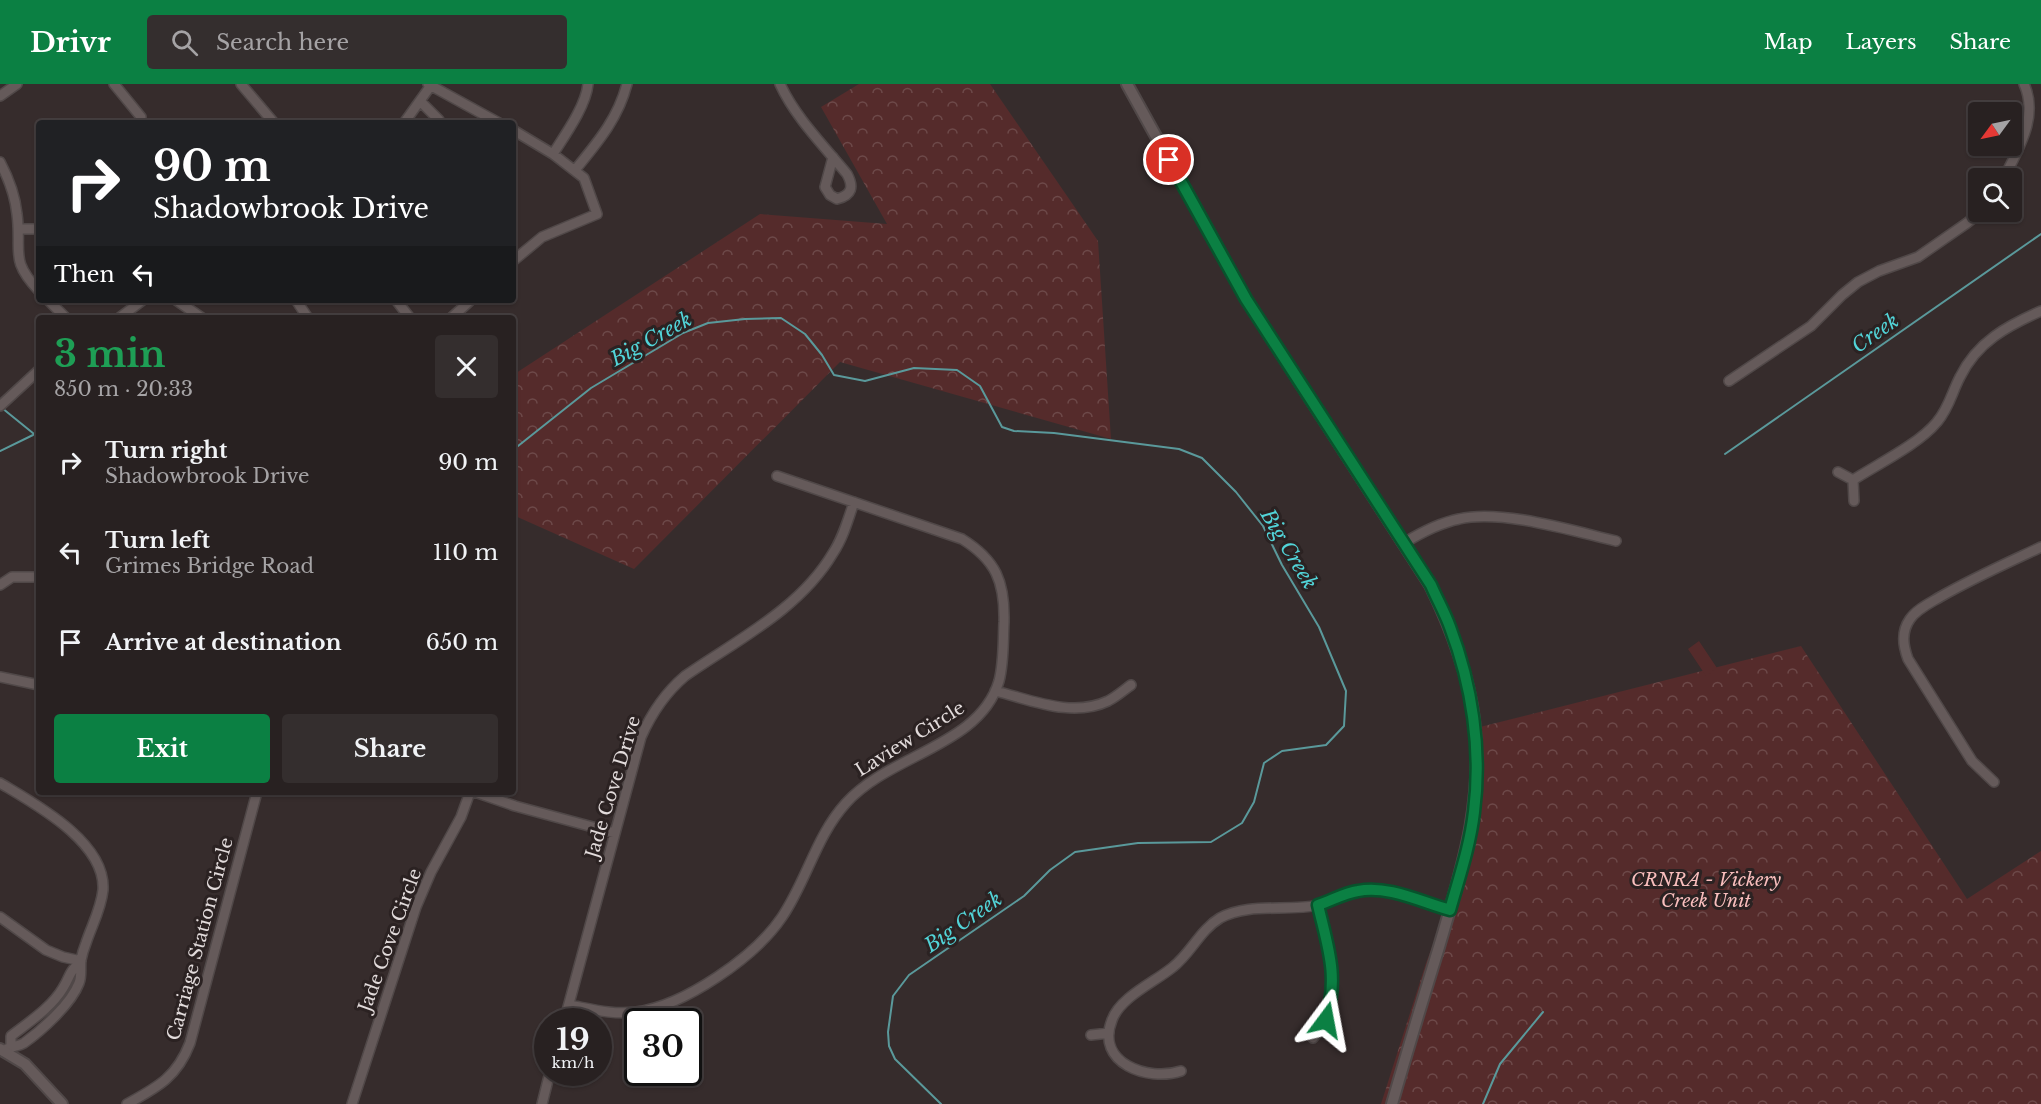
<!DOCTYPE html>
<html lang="en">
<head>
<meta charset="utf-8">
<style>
	:root { --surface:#282121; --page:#342e2e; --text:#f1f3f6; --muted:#a5a3a5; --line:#443e3f; --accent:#0b8043 }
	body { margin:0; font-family:"Libre Baskerville",serif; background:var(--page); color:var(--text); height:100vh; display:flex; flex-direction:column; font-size:22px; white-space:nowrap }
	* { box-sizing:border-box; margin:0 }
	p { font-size:20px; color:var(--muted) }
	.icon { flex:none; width:33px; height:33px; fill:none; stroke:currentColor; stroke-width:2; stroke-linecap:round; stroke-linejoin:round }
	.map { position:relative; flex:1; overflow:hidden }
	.side { position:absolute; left:36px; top:231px; width:480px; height:480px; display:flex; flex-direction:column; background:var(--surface); border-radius:6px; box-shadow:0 2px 4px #0004,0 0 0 2px var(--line) }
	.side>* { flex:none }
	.hud { position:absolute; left:36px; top:36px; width:480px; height:183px; border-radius:6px; box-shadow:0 2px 4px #0004,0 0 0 2px var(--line); background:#202124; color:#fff; overflow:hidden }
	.needle { width:39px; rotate:237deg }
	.fabs { position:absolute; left:1968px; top:18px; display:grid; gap:12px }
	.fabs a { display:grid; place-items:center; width:54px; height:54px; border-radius:6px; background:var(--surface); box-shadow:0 2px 4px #0004,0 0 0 2px var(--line); font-size:30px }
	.speed { position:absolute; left:534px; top:924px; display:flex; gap:12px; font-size:30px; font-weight:700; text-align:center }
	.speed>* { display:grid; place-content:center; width:78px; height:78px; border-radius:50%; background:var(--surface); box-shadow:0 2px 4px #0004,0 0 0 2px var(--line); line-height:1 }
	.speed small { font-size:15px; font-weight:400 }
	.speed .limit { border:3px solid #111; border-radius:9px; background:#fff; color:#111 }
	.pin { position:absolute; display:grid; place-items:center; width:51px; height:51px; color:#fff; margin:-26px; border:3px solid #fff; border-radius:50%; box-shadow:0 2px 6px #0007 }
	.me { position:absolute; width:66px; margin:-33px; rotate:13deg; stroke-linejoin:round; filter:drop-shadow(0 0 4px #0008) }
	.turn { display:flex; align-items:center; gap:21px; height:126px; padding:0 18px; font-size:27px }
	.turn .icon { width:78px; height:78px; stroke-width:2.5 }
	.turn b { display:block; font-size:42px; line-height:51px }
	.then { display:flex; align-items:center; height:57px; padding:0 18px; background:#0003; gap:12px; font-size:22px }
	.round { display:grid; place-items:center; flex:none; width:63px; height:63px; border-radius:6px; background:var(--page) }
	.overview { display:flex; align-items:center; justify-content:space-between; height:102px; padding:0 18px }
	h1 { font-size:36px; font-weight:700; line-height:45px; color:#1e9e55 }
	.action { display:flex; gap:12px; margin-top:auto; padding:12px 18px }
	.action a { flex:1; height:69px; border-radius:6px; background:var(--accent); color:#fff; font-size:24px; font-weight:700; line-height:69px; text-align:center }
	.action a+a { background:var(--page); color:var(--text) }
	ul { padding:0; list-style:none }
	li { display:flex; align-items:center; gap:18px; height:90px; padding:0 18px }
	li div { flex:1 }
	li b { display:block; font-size:22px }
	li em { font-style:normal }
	header { display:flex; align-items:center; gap:36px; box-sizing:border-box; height:84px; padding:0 30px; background:var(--accent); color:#fff }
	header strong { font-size:28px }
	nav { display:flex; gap:33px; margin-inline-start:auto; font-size:21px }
	.search { width:420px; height:54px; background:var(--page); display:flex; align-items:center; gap:15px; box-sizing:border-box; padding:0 21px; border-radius:6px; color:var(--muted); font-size:22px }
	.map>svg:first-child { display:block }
	.forest { fill:url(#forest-crowns) }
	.pitch { fill:#552b2b }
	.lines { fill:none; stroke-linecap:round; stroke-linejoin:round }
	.stream { stroke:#5a999b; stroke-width:2 }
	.minor-casing { stroke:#504848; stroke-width:12 }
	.tertiary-casing { stroke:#504848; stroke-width:14 }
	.minor { stroke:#655a5a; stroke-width:9 }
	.tertiary { stroke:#655a5a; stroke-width:10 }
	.route-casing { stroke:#07532c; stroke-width:15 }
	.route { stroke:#0b8043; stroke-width:10 }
	.labels { text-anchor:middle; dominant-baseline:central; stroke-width:6; stroke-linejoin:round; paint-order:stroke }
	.street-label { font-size:18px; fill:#e2dbdb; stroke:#2b2222 }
	.park-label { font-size:18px; font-style:italic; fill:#f9bebd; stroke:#2b2222 }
	.water-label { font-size:20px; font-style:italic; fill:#52d4d8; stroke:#2b2222 }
</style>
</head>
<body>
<header>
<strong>Drivr</strong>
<div class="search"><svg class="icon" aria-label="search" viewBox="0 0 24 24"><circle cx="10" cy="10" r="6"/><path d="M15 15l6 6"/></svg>Search here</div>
<nav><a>Map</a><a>Layers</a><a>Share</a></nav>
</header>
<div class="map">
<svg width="2041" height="1020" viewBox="0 0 2041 1020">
	<defs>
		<pattern id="forest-crowns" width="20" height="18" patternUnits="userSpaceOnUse" patternTransform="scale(1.5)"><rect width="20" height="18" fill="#552b2b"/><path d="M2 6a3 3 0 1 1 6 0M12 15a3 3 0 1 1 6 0" fill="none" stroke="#6d4949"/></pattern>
	</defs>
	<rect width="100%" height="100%" fill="#362c2c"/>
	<path class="forest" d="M 859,0 L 990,0 L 1098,157 L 1111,355 L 840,278 L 634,485 L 513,431 L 513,291 L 760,130 L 887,140 L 821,23 Z
		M 1801,562 L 1967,815 L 2041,767 L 2041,1020 L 1381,1020 L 1426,879 L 1453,808 L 1477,732 L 1480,643 Z"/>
	<path class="pitch" d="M 1699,557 L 1717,584 L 1706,592 L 1688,565 Z"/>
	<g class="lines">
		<path class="stream" d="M 2,324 L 39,354
			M 513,366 L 591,304 L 683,249 L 708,239 L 745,235 L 781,234 L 805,250 L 822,271 L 834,291 L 865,297 L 914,284 L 957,286 L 980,302 L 1002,343 L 1014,347 L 1054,349 L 1179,365 L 1202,374 L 1236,408 L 1263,442 L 1282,481 L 1319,543 L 1346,607 L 1344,642 L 1326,661 L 1282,667 L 1264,679 L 1254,718 L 1242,739 L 1211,758 L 1138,759 L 1075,768 L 1050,786 L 1024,812 L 909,891 L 893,912 L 888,948 L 889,962 L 895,975 L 941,1020
			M 0,367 L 33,351
			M 1725,370 L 2041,150
			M 1483,1020 L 1500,980 L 1543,928"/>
		<g class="minor-casing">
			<path id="minor" d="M 114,0 L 141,33
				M 241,0 L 274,39
				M 428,0 L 499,39
				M 780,0 C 795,33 824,62 847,90 C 854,103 852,111 837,115 L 830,111 L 825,103 L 833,73
				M 0,12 L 17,0
				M 421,18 L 439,36 L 436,39
				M 404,39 L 432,0
				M 513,46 L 553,70 L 584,94 L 597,130 L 542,153 L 513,177
				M 553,70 C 565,51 586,22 588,0
				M 0,78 C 9,95 15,110 17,130 C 22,169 9,175 39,207
				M 575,86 C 597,59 618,35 627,0
				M 2004,94 C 2018,65 2039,33 2024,0
				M 19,145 L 39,145
				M 48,216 L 66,234
				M 176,216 L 202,234
				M 296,216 L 308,234
				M 396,216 L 410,234
				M 119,234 L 143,216
				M 451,234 L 471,216
				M 1729,297 L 1811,242 L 1842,211 L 1858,198 L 1879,187 L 1918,173 L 1967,139 L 1981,128
				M 0,322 L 39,286
				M 1838,388 L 1853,396 L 1854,417
				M 1853,396 C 1878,380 1919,360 1937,338 C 1949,324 1952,308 1960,293 C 1977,258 2007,242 2041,227
				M 1404,459 C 1422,448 1439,439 1459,435 C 1502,425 1573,447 1616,457
				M 0,501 L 12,493 L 39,493
				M 0,593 L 39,601
				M 995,607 C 1032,616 1072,634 1108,617 C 1116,613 1124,606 1131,601
				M 1994,698 L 1972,677 L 1908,575 C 1903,561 1901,548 1910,535 C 1917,525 1930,519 1940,513 C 1973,494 2007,479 2041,463
				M 0,699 C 35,720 106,758 103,806 C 101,825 92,841 86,859 C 84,864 82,871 81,876 C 80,884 82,892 79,899 C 71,920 42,946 24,959 C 18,963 12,961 3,967
				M 475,708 L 515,722 L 615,749
				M 0,833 L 46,866 L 63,873 L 81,877
				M 569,921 C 591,925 613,931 636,928 C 684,922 755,873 782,833 C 807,796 816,752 846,719 C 890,670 980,662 999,597 C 1004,578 1003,557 1004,538 C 1005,498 996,476 962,455 L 777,392
				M 564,938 L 641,653 C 652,628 665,609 685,592 C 737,556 800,525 833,469 C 843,454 848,436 854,418
				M 1091,951 L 1109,949
				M 1313,954 C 1347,916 1328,865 1318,821
				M 11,962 L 11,952 C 29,938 51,924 63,904 C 71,891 68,889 81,877
				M 1181,987 C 1148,998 1095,979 1112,936 C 1120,913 1155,898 1173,883 C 1191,869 1200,846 1220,834 C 1249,818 1287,828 1319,821 C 1338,816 1354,804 1375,806 C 1400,808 1426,819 1450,827
				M 127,1020 C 158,1003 177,993 190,959 L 257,708
				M 352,1020 L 416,823 L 431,788 L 461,733 L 470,708
				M 542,1020 L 550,988"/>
		</g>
		<g class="tertiary-casing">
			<path id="tertiary" d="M 1127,0 L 1246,215 L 1430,501 C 1451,544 1468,588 1474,635 C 1484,719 1462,784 1439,863 C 1423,915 1407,968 1392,1020
				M 0,965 L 25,980 L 62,1020"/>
		</g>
		<use href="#minor" class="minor"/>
		<use href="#tertiary" class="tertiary"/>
	</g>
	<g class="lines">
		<g class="route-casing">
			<path id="route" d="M 1169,76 L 1246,215 L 1431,501 C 1437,515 1445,529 1450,543 C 1472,601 1482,666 1474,728 C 1470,762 1459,794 1450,826 C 1421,818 1388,801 1358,807 C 1344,809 1331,817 1318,821 C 1328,864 1339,892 1326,936"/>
		</g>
		<use href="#route" class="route"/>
	</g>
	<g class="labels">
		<g class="street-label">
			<text transform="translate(910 655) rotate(-32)">Laview Circle</text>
			<text transform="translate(613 703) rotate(-73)">Jade Cove Drive</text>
			<text transform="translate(200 855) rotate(-75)">Carriage Station Circle</text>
			<text transform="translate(390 856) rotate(-70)">Jade Cove Circle</text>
		</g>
		<g class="park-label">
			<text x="1706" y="796">CRNRA - Vickery<tspan x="1706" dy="21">Creek Unit</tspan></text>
		</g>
		<g class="water-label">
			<text transform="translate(1875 249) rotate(-35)">Creek</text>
			<text transform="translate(651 255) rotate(-29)">Big Creek</text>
			<text transform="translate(1289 465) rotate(59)">Big Creek</text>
			<text transform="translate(963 838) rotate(-35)">Big Creek</text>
		</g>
	</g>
</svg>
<div class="fabs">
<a><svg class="needle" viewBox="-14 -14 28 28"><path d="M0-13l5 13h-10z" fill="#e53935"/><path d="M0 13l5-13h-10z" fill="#a5a3a5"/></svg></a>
<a><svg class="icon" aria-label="search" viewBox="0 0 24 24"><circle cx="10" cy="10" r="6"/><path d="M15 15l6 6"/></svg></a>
</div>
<div class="speed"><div>19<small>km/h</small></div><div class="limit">30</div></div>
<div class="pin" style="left:1169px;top:76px;background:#d93025"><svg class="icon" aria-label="arrive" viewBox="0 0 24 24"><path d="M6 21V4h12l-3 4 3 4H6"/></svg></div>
<svg class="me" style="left:1326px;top:936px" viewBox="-20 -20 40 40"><path d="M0-17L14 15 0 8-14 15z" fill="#0b8043" stroke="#fff" stroke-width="4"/></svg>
<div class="hud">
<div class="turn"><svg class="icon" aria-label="right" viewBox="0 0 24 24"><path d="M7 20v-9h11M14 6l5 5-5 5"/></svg><div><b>90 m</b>Shadowbrook Drive</div></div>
<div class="then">Then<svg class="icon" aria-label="left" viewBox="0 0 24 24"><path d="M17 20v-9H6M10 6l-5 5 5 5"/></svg></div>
</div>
<section class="side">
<div class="overview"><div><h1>3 min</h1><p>850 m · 20:33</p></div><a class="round"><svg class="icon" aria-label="close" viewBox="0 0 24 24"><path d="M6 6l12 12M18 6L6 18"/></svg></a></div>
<ul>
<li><svg class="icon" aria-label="right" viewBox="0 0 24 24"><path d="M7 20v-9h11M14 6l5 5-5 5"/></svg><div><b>Turn right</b><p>Shadowbrook Drive</p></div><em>90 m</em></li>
<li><svg class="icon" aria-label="left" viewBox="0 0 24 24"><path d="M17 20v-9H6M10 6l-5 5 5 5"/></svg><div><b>Turn left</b><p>Grimes Bridge Road</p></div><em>110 m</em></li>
<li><svg class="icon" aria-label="arrive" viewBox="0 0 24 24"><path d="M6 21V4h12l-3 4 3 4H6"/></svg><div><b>Arrive at destination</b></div><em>650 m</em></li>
</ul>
<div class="action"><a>Exit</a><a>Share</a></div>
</section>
</div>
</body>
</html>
